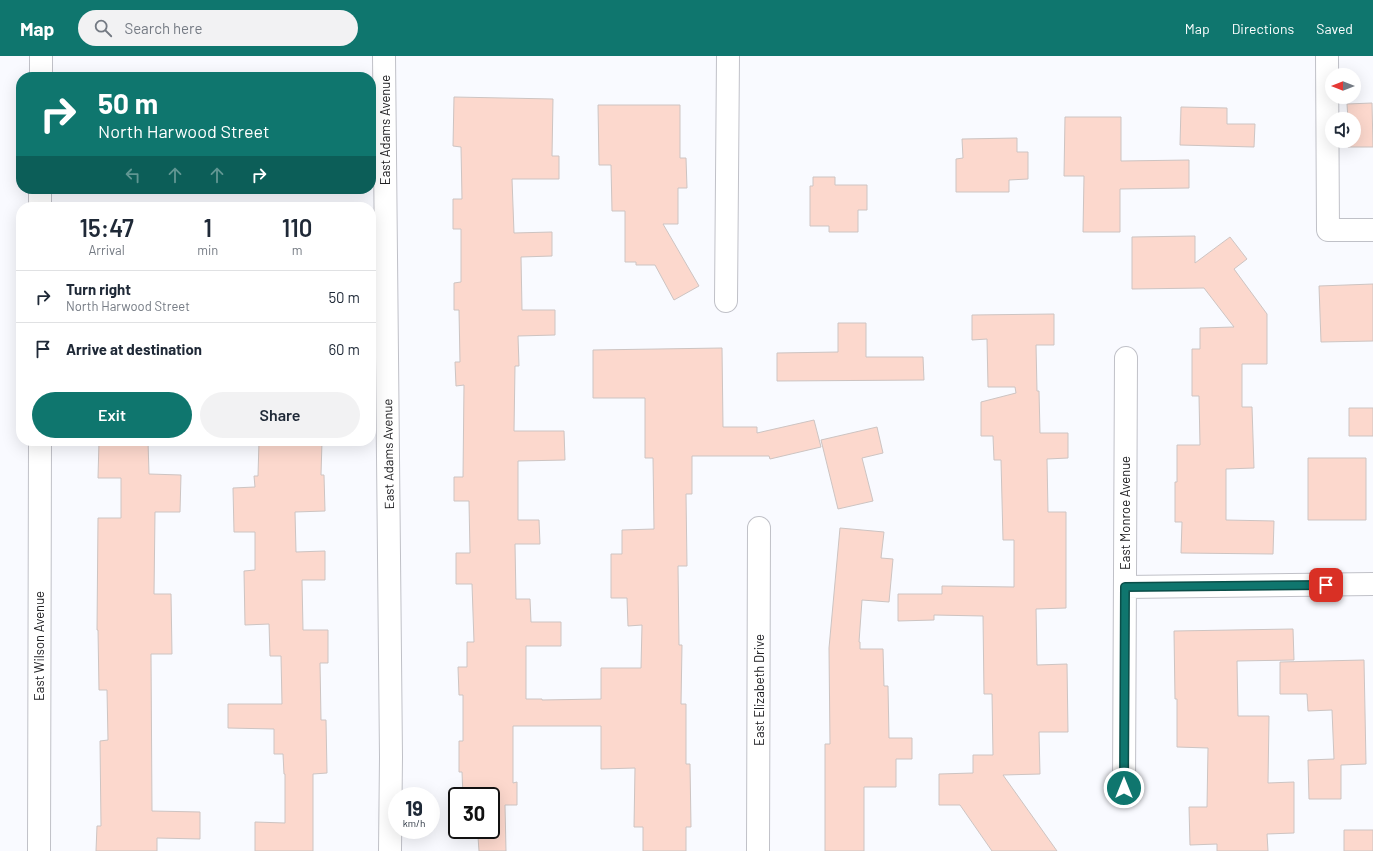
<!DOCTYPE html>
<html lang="en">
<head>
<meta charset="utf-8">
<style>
	:root { --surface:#fff; --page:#f2f2f3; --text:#1f2937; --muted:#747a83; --line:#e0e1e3; --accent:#0f766e }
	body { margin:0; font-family:Barlow,sans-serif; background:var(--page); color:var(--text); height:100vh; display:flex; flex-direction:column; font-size:15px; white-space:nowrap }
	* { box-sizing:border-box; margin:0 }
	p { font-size:13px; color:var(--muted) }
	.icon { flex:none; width:22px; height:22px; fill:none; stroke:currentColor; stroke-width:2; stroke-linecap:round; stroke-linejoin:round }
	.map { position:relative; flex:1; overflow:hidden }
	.sheet { position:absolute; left:16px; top:146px; width:360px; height:244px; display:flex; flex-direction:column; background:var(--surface); border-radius:16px; box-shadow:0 4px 16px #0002 }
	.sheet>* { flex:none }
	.banner { position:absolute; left:16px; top:16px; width:360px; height:122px; border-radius:16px; box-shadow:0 4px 16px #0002; background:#0f766e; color:#fff; overflow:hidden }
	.needle { width:26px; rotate:270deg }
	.fabs { position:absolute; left:1325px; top:12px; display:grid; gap:8px }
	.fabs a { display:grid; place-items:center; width:36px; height:36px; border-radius:50%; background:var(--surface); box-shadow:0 4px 16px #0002; font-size:20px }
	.speed { position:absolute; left:388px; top:731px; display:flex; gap:8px; font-size:20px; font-weight:700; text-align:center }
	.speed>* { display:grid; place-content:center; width:52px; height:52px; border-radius:50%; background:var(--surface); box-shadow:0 4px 16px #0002; line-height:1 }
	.speed small { font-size:10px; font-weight:400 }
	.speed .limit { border:2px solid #111; border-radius:6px; background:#fff; color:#111 }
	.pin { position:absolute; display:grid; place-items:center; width:34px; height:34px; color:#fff; margin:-17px; border-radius:8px; box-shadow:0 2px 6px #0006 }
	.me { position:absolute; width:44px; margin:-22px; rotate:0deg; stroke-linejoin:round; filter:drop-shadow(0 0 3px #0008) }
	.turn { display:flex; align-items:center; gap:14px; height:84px; padding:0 16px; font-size:18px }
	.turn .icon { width:52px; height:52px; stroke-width:2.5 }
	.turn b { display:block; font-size:28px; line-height:34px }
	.lanes { display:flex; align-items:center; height:38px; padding:0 16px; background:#0003; justify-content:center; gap:20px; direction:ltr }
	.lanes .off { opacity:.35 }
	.eta { display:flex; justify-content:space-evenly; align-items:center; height:68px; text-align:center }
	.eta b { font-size:24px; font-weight:600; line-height:28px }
	.action { display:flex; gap:8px; margin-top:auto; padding:8px 16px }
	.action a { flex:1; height:46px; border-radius:24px; background:var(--accent); color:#fff; font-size:16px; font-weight:600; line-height:46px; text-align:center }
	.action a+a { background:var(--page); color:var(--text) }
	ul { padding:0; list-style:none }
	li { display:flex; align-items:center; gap:12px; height:52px; padding:0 16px; border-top:1px solid var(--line) }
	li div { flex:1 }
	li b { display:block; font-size:15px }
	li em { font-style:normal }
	header { display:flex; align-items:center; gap:24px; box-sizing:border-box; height:56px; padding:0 20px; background:var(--accent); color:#fff }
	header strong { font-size:19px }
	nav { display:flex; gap:22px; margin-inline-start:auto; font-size:14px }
	.search { width:280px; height:36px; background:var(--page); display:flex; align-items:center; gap:10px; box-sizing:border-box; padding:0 14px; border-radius:22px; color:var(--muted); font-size:15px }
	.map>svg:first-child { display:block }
	.building { fill:#fcd8cd; stroke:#cdc4c2 }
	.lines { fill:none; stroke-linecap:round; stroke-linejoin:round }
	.minor-casing { stroke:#c0c1c8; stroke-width:24 }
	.minor { stroke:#fff; stroke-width:22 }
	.route-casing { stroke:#0a4d48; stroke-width:10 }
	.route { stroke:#0f766e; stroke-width:7 }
	.labels { text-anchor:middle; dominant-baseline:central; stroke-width:3; stroke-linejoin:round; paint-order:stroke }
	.street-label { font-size:13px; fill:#202023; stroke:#fff }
</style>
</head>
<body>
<header>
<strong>Map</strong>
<div class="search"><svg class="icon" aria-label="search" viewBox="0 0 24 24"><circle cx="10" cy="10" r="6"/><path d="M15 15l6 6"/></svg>Search here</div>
<nav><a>Map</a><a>Directions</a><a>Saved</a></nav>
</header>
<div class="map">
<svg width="1373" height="795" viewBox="0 0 1373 795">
	<rect width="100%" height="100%" fill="#f9faff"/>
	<path class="building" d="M 454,41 L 553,43 L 552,100 L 559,100 L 559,123 L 512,123 L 514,177 L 552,176 L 552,200 L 521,201 L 522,254 L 555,254 L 555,279 L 518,280 L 519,310 L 515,310 L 514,375 L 564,375 L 565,404 L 518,405 L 518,464 L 539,464 L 540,488 L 515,488 L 516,543 L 530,543 L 531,566 L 561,566 L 561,590 L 526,590 L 526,643 L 542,643 L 542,644 L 601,643 L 601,612 L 641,612 L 642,569 L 628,570 L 627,542 L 611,542 L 611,498 L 622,498 L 622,474 L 654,473 L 653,402 L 645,402 L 645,342 L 593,342 L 593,294 L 722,292 L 723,371 L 757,371 L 757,377 L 814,364 L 821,391 L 770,403 L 769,400 L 692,400 L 692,438 L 686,438 L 687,510 L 678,510 L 679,589 L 682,589 L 681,648 L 686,648 L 686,708 L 690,708 L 691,771 L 686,771 L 686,795 L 643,795 L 643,771 L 634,771 L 635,712 L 601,713 L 601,670 L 513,670 L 513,727 L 517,726 L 517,749 L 505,749 L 506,795 L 479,795 L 478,781 L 464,781 L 464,774 L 491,774 L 491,740 L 463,740 L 462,716 L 459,716 L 459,685 L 463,685 L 463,639 L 459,639 L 458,611 L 467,611 L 467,586 L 474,586 L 472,528 L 456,528 L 456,497 L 470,497 L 469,445 L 454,445 L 454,421 L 463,421 L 464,329 L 456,330 L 455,306 L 460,306 L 459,254 L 454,254 L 454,227 L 461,226 L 461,173 L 453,173 L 453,143 L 462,143 L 461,91 L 453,90 Z
		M 1372,47 L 1373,91 L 1348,91 L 1348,85 L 1354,85 L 1354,63 L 1348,63 L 1347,48 Z
		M 598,49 L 680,49 L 680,102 L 686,102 L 687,132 L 678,132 L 678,168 L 663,168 L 699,230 L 674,244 L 655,209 L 636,209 L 636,206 L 625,206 L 625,155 L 612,155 L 611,109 L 599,109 Z
		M 1181,51 L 1227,52 L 1227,68 L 1255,68 L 1254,91 L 1180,89 Z
		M 1065,61 L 1121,61 L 1121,105 L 1189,104 L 1189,132 L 1120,133 L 1120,176 L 1083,176 L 1084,120 L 1064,120 Z
		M 1017,82 L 1017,96 L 1028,96 L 1028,123 L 1009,124 L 1009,136 L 956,136 L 956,103 L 963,102 L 962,83 Z
		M 813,121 L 835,121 L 835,129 L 867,129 L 867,154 L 858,154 L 858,176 L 829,176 L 829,170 L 810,170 L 810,130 L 813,130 Z
		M 1195,180 L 1195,207 L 1230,181 L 1247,203 L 1234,213 L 1267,258 L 1267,308 L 1242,308 L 1242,351 L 1252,351 L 1254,412 L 1226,413 L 1226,464 L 1274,465 L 1273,498 L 1181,497 L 1182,466 L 1175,466 L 1175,426 L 1177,426 L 1177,389 L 1200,389 L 1199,340 L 1192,340 L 1192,293 L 1200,293 L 1200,272 L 1234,271 L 1204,232 L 1132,233 L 1132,181 Z
		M 1373,228 L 1373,285 L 1321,286 L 1319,230 Z
		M 1054,258 L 1054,289 L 1036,289 L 1037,335 L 1039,335 L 1040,377 L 1068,377 L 1068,402 L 1047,403 L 1048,456 L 1066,456 L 1066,552 L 1036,553 L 1037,609 L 1067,608 L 1068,676 L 1039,676 L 1040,718 L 1003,719 L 1057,795 L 992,795 L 960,749 L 939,749 L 939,718 L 973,717 L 973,699 L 993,699 L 992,638 L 984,638 L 983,560 L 934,559 L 934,564 L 898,565 L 898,538 L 942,538 L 942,530 L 1014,531 L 1014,484 L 1003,484 L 1001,404 L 994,404 L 993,380 L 981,380 L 981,346 L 1016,337 L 1015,331 L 988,331 L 987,283 L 972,284 L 972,259 Z
		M 838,267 L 866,267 L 866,301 L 923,301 L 924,324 L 777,325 L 777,297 L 838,296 Z
		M 1349,352 L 1373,352 L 1373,380 L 1349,380 Z
		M 877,371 L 883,397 L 862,402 L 873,445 L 838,453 L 821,384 Z
		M 99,385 L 148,385 L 149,418 L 181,419 L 180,456 L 155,456 L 154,538 L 171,538 L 172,598 L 151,598 L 152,755 L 200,756 L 200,783 L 157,782 L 157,795 L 96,795 L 97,770 L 101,770 L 100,685 L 108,684 L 107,634 L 99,634 L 98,574 L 97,574 L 98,462 L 121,462 L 121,422 L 98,422 Z
		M 259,385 L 322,385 L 321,419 L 324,419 L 325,455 L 295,456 L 296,496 L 325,495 L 325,524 L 302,524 L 303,574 L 328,574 L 328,607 L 320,607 L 321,664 L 326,664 L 327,717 L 313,718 L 313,795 L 255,795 L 255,766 L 285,767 L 285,718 L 284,718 L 283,698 L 274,698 L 274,673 L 228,672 L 228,648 L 282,648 L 281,600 L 270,600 L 269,568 L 245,569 L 244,515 L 255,514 L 255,476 L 234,476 L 233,432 L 255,431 L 254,420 L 258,420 Z
		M 1308,402 L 1366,402 L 1366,464 L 1308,464 Z
		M 840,472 L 884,476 L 881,502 L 893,503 L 889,546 L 862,544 L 859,586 L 860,586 L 860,593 L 883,593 L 884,630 L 888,630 L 889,682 L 912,682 L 912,703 L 896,703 L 896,731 L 864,731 L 864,795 L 825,795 L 825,688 L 830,688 L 829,592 Z
		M 1293,573 L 1294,604 L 1237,605 L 1238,660 L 1269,660 L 1268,727 L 1294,726 L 1294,777 L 1267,778 L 1268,795 L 1217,795 L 1217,788 L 1190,789 L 1189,751 L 1207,751 L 1208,692 L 1177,691 L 1177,643 L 1175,643 L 1174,575 Z
		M 1364,604 L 1366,708 L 1341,709 L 1341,743 L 1309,743 L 1308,704 L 1334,703 L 1332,654 L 1308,655 L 1307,638 L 1280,638 L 1280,606 Z
		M 1344,774 L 1373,774 L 1373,795 L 1344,795 Z"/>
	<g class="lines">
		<g class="minor-casing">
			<path id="minor" d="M 41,0 L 41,21
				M 384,0 L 391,701 L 390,795
				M 1327,0 L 1328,174 L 1373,174
				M 40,151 L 40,133
				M 726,245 L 728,0
				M 1125,531 L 1373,528
				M 1124,732 L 1126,302
				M 39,795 L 40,385
				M 758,795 L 759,472"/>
		</g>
		<use href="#minor" class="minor"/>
	</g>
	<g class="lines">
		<g class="route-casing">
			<path id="route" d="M 1124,732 L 1125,531 L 1326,529"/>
		</g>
		<use href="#route" class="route"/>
	</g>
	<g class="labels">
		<g class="street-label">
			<text transform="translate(385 74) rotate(-90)">East Adams Avenue</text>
			<text transform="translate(388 398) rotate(-91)">East Adams Avenue</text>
			<text transform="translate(1125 457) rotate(-90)">East Monroe Avenue</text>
			<text transform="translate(39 590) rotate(-90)">East Wilson Avenue</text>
			<text transform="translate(759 634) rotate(-90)">East Elizabeth Drive</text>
		</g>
	</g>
</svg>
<div class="fabs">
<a><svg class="needle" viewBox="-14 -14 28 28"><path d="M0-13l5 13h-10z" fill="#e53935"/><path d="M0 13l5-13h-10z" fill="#747a83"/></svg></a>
<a><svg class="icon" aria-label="sound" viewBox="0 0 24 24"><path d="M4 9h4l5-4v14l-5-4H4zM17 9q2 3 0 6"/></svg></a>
</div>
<div class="speed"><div>19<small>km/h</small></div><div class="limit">30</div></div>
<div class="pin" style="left:1326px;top:529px;background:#d93025"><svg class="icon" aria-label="arrive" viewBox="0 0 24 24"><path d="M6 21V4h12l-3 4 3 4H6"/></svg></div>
<svg class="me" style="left:1124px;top:732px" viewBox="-20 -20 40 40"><circle r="17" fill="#0f766e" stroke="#fff" stroke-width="3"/><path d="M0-11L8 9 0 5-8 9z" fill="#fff"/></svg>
<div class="banner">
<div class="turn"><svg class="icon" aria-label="right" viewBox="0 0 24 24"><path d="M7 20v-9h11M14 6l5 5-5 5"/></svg><div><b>50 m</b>North Harwood Street</div></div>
<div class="lanes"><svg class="icon off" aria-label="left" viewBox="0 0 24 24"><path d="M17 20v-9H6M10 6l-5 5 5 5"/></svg><svg class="icon off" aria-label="ahead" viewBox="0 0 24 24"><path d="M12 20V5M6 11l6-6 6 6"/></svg><svg class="icon off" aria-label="ahead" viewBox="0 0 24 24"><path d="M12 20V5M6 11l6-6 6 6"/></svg><svg class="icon" aria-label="right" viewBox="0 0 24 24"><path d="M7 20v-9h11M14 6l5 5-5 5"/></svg></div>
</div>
<section class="sheet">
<div class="eta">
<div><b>15:47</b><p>Arrival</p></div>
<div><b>1</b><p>min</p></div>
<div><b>110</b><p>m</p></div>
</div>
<ul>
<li><svg class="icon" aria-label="right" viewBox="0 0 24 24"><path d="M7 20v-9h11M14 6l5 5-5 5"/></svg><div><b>Turn right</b><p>North Harwood Street</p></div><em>50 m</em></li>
<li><svg class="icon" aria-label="arrive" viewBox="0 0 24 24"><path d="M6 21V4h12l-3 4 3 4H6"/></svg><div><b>Arrive at destination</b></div><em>60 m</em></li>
</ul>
<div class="action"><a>Exit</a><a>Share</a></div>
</section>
</div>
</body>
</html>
